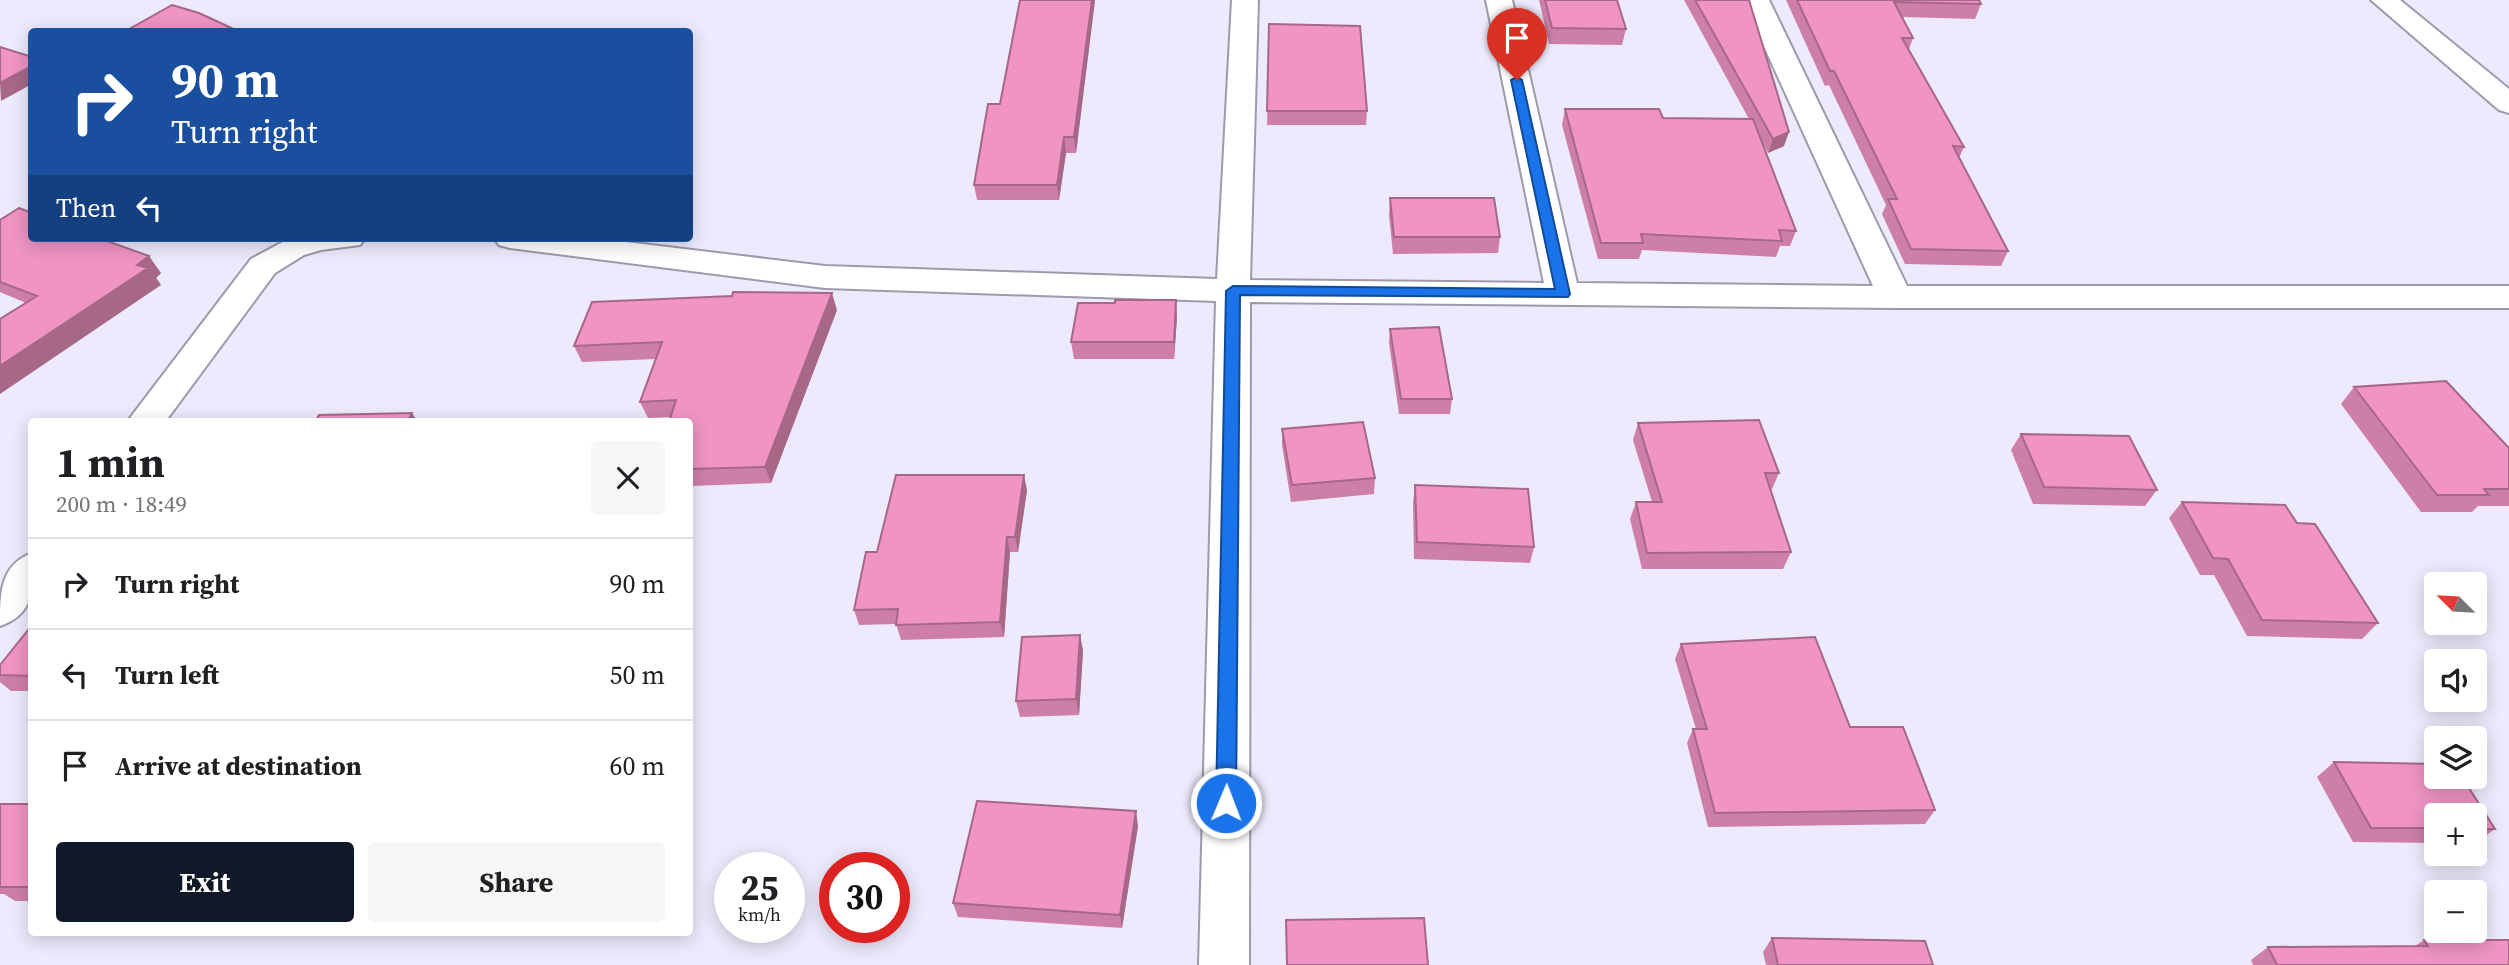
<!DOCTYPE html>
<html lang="en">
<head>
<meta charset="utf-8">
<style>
	:root { --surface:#fff; --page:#f6f6f6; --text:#202124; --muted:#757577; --line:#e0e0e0; --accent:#111827 }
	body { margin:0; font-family:"Source Serif 4",serif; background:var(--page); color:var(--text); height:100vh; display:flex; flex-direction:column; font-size:26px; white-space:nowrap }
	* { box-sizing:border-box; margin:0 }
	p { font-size:23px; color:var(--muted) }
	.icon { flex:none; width:38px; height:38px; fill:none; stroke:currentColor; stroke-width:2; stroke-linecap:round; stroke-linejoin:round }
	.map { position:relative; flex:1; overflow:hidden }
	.panel { position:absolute; left:28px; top:418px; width:665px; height:518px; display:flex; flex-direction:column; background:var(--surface); border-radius:7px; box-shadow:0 4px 18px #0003 }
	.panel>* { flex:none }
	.banner { position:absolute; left:28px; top:28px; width:665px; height:214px; border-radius:7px; box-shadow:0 4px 18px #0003; background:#1a4fa0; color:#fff; overflow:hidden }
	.needle { width:46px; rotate:294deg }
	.buttons { position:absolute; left:2424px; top:572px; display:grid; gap:14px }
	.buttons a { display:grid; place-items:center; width:63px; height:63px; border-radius:7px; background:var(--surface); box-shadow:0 4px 18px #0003; font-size:35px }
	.speed { position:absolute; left:714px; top:852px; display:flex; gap:14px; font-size:35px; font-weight:700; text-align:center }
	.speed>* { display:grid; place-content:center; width:91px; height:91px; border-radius:50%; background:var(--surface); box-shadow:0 4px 18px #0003; line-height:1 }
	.speed small { font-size:18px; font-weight:400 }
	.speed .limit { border:10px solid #d22; background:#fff; color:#111 }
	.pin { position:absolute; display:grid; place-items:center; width:60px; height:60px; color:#fff; margin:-72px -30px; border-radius:50% 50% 50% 0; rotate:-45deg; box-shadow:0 0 7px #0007 }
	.pin .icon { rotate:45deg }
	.me { position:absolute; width:77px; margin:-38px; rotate:1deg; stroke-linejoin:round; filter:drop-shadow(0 0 5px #0008) }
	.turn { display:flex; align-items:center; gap:24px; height:147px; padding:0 28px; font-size:32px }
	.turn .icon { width:91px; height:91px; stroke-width:2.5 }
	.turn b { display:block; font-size:49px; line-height:60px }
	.then { display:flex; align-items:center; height:66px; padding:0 28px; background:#0003; gap:14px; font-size:26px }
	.round { display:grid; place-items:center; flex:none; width:74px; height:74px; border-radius:7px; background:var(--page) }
	.summary { display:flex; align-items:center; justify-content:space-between; height:119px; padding:0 28px }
	h1 { font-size:42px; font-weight:700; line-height:52px }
	.cta { display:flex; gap:14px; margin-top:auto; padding:14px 28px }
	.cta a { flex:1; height:80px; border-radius:7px; background:var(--accent); color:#fff; font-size:28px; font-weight:700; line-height:80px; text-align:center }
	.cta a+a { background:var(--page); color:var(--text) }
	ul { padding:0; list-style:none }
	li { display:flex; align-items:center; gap:21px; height:91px; padding:0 28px; border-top:2px solid var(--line) }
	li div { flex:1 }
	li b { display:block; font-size:26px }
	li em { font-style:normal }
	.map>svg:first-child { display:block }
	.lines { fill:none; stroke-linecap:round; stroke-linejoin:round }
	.minor-casing { stroke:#9d9bab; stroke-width:4 }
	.minor { fill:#fff; fill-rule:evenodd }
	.wall { fill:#ce7fa8 }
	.shaded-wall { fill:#a76888 }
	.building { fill:#ef94c3; stroke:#a76888; stroke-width:2 }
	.route { fill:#1a73e8; stroke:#114b97; stroke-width:2 }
</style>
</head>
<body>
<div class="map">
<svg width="2509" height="965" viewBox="0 0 2509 965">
	<rect width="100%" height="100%" fill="#eceafc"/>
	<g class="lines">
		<g class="minor-casing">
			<path id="minor" d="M 1232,0 L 1258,0 L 1250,280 L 1544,283 L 1486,0 L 1512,0 L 1577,283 L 1873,286 L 1743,0 L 1769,0 L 1907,286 L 2509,286 L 2509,308 L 1895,308 L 1250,302 L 1249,965 L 1199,965 L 1216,301 L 825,288 L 510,248 L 499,245 L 494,238 L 593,238 L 825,266 L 1217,279 Z
				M 2371,0 L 2400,0 L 2509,89 L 2509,113 L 2499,110 Z
				M 290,238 L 365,238 L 360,245 L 321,250 L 304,255 L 275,273 L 165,422 L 127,422 L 251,259 Z
				M 32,553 C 32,586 37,613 0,626 C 0,593 0,565 32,553 Z"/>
		</g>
		<use href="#minor" class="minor"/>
	</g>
	<path class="wall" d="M 1095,0 L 1076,153 L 1066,153 L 1059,200 L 977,200 L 974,185 L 1000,104 Z
		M 1539,0 L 1617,0 L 1626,29 L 1622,45 L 1549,44 Z
		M 1684,0 L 1749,0 L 1784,146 L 1768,153 L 1762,142 L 1796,231 L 1790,246 L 1780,246 L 1776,257 L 1642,250 L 1639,259 L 1598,259 L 1562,125 L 1565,109 L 1663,118 L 1749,119 Z
		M 1786,0 L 1979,0 L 1981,4 L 1975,19 L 1902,17 L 1913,38 L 1909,49 L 1964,147 L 1959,158 L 2008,251 L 2001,266 L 1905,264 L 1882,214 L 1886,205 L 1829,85 L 1825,86 Z
		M 1269,24 L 1367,111 L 1366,125 L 1267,125 Z
		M 1390,198 L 1500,237 L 1498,253 L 1393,254 L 1389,215 Z
		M 0,220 L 161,273 L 156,278 L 161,285 L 26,303 L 0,292 Z
		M 732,296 L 837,310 L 771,483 L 690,486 L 690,422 L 671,417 L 648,418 L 640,402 L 656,359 L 582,362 L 574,346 Z
		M 1115,303 L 1177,317 L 1174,359 L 1074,359 L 1071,342 Z
		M 1390,329 L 1452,399 L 1450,414 L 1399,414 L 1389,343 Z
		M 2354,387 L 2509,448 L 2509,506 L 2478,506 L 2472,512 L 2421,512 L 2341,404 Z
		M 1638,423 L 1779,473 L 1772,489 L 1771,489 L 1791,552 L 1783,569 L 1642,569 L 1630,519 L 1636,502 L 1652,502 L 1633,440 Z
		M 1282,429 L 1375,478 L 1374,494 L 1291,502 L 1282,445 Z
		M 2021,434 L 2157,490 L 2145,506 L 2033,504 L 2011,450 Z
		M 1415,485 L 1534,547 L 1530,563 L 1414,559 L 1413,502 Z
		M 1027,490 L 1018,552 L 1010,552 L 1004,637 L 901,640 L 896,624 L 859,625 L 854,610 L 877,552 Z
		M 2182,502 L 2297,523 L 2378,623 L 2362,639 L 2247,636 L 2214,575 L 2200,575 L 2169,518 Z
		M 32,625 L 32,691 L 11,691 L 0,682 L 0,665 Z
		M 1080,635 L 1083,651 L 1079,715 L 1020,717 L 1016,701 Z
		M 1681,644 L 1850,727 L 1935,810 L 1925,824 L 1708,827 L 1687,743 L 1693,729 L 1696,729 L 1675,659 Z
		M 2334,762 L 2436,764 L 2436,777 L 2462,777 L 2495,829 L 2474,844 L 2474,816 L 2436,816 L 2436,843 L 2353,842 L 2317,777 Z
		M 0,804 L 32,804 L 32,901 L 15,901 L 4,894 L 0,894 Z
		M 1138,826 L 1122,928 L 958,917 L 953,903 Z
		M 1772,938 L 1933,965 L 1766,965 L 1763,952 Z
		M 2424,940 L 2509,965 L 2253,965 L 2251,960 L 2268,947 L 2415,946 Z"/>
	<path class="shaded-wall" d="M 1092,0 L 1095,0 L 1076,153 L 1074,137 Z
		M 32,66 L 32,84 L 1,101 L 0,83 Z
		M 1789,132 L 1784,146 L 1768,153 L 1773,139 Z
		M 1064,137 L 1066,153 L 1059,200 L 1057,185 Z
		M 149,256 L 161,273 L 156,278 L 161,285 L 0,394 L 0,366 Z
		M 832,293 L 837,310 L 771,483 L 765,467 Z
		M 1176,300 L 1177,317 L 1174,359 L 1174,342 Z
		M 412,413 L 418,422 L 407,422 Z
		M 1024,475 L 1027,490 L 1018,552 L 1015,537 Z
		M 1007,537 L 1010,552 L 1004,637 L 1000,622 Z
		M 1080,635 L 1083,651 L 1079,715 L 1076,699 Z
		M 1136,811 L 1138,826 L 1122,928 L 1120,915 Z"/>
	<path class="building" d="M 1020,0 L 1092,0 L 1074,137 L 1064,137 L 1057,185 L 974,185 L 988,104 L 1000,104 Z
		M 1545,0 L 1617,0 L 1626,29 L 1552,28 Z
		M 1695,0 L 1749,0 L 1789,132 L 1773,139 Z
		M 1797,0 L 1979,0 L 1981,4 L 1894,2 L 1913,38 L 1902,38 L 1964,147 L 1953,146 L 2008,251 L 1911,249 L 1888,199 L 1897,199 L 1834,71 L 1830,71 Z
		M 172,5 L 199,13 L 240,32 L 124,32 Z
		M 1269,24 L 1360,26 L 1367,111 L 1267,111 Z
		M 0,47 L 32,57 L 32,66 L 0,83 Z
		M 1565,109 L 1659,109 L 1663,118 L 1753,119 L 1796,231 L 1779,230 L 1782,241 L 1641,234 L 1643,243 L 1601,243 Z
		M 1390,198 L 1494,198 L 1500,237 L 1394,237 Z
		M 19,208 L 32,213 L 32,238 L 99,238 L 149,256 L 137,265 L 148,268 L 0,366 L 0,319 L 37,296 L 0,282 L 0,220 Z
		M 733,292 L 832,293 L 765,467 L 690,469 L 690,422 L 669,422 L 676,400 L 640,402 L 662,342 L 574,346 L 592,302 L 732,296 Z
		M 1115,300 L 1176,300 L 1174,342 L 1071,342 L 1078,303 L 1115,303 Z
		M 1439,327 L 1452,399 L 1401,399 L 1390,329 Z
		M 2446,381 L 2509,448 L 2509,489 L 2484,489 L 2489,495 L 2437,495 L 2354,387 Z
		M 412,413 L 407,422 L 315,422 L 319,415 Z
		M 1759,420 L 1779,473 L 1765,473 L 1791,552 L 1647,553 L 1636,502 L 1662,502 L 1638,423 Z
		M 1363,422 L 1375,478 L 1292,485 L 1282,429 Z
		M 2021,434 L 2129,436 L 2157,490 L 2044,487 Z
		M 896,475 L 1024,475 L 1015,537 L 1007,537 L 1000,622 L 896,625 L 898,609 L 854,610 L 866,552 L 877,552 Z
		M 1415,485 L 1528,489 L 1534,547 L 1417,542 Z
		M 2182,502 L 2285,505 L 2297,523 L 2315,524 L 2378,623 L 2262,620 L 2228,559 L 2213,558 Z
		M 32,625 L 32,676 L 0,675 L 0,665 Z
		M 1080,635 L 1076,699 L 1016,701 L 1022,637 Z
		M 1815,637 L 1850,727 L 1903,727 L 1935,810 L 1715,813 L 1693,729 L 1707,729 L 1681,644 Z
		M 2334,762 L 2436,764 L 2436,777 L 2462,777 L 2495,829 L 2474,829 L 2474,816 L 2436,816 L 2436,828 L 2371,828 Z
		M 977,801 L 1136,811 L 1120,915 L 953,903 Z
		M 0,804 L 32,804 L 32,887 L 0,887 Z
		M 1424,918 L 1428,965 L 1287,965 L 1286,920 Z
		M 1772,938 L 1925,941 L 1933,965 L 1778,965 Z
		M 2424,940 L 2509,940 L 2509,965 L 2277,965 L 2268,947 L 2428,946 Z"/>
	<path class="route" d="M 1517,77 L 1522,80 L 1570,294 L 1568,297 L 1240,295 L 1236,803 L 1233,809 L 1226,812 L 1219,809 L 1216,803 L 1226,291 L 1233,286 L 1555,289 L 1511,80 Z"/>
</svg>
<div class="buttons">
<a><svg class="needle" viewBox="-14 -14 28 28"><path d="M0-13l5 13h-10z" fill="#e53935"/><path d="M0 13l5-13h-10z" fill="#757577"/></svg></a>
<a><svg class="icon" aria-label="sound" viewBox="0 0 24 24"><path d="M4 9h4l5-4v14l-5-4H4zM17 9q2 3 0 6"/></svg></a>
<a><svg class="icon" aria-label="layers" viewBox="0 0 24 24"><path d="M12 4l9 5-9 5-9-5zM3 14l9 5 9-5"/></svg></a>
<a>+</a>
<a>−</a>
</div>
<div class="speed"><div>25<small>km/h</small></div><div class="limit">30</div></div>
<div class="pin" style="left:1517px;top:80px;background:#d93025"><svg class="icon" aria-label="arrive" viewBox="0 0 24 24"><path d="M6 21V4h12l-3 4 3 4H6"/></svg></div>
<svg class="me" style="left:1226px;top:803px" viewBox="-20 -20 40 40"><circle r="17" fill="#1a73e8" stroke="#fff" stroke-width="3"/><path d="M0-11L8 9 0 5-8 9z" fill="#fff"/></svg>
<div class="banner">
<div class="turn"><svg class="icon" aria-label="right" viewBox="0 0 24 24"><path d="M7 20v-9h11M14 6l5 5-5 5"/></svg><div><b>90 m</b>Turn right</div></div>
<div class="then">Then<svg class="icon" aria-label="left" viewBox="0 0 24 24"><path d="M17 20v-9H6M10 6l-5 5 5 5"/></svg></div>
</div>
<section class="panel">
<div class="summary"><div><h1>1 min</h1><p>200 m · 18:49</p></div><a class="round"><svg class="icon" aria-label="close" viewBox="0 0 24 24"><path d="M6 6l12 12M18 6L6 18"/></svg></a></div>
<ul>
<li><svg class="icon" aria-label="right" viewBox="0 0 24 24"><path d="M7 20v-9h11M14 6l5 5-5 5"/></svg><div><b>Turn right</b></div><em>90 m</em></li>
<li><svg class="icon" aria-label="left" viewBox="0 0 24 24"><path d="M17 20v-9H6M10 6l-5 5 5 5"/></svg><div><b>Turn left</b></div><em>50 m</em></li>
<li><svg class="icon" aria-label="arrive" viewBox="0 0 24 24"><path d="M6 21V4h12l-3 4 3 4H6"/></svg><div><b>Arrive at destination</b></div><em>60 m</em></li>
</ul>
<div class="cta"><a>Exit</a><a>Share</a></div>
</section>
</div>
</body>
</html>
